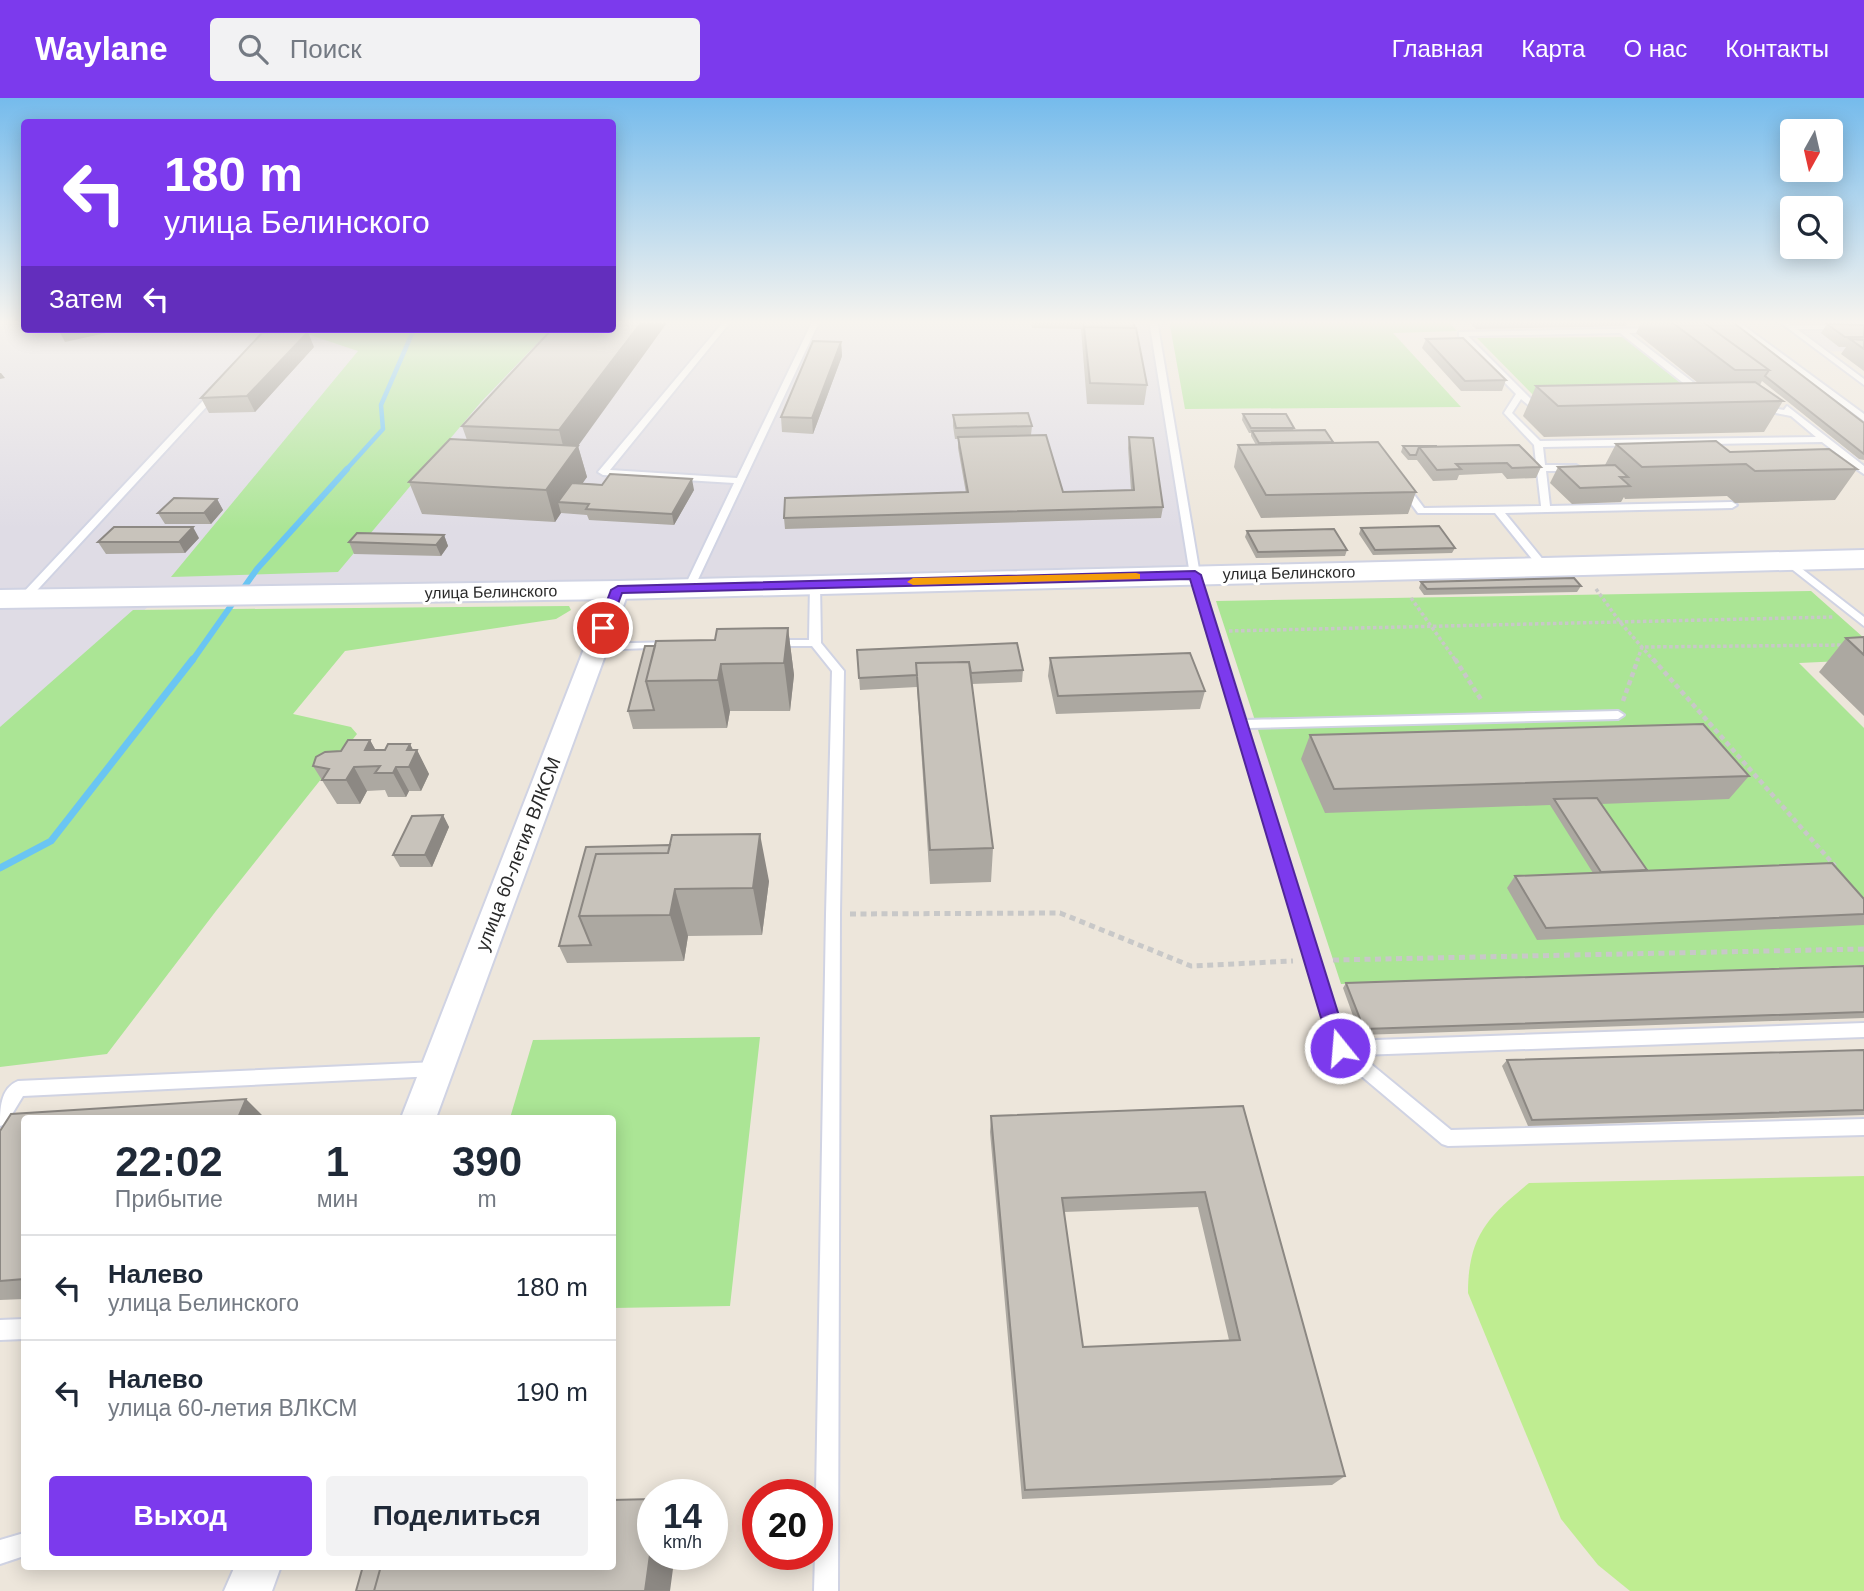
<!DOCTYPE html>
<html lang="ru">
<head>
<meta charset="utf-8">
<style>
	:root { --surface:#fff; --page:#f2f2f3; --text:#1f2937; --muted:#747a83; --line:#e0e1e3; --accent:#7c3aed }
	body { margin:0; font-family:Arial,sans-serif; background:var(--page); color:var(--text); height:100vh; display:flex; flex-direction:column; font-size:26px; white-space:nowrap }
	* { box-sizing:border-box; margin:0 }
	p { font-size:23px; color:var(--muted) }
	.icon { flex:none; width:38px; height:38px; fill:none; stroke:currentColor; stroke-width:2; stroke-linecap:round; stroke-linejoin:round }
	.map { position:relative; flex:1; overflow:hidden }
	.side { position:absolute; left:21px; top:1017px; width:595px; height:455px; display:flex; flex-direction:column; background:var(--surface); border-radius:7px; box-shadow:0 4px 18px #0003 }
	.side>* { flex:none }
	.hud { position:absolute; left:21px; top:21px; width:595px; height:214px; border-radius:7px; box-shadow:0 4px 18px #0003; background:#7c3aed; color:#fff; overflow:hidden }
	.needle { width:46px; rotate:188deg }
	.tools { position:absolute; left:1780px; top:21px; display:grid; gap:14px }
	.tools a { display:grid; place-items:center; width:63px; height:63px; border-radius:7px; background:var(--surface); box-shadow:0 4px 18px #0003; font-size:35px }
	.speed { position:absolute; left:637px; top:1381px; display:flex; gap:14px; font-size:35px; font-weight:700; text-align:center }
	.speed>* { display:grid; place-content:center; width:91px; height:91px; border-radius:50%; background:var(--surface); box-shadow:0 4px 18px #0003; line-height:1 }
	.speed small { font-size:18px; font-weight:400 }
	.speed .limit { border:10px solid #d22; background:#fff; color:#111 }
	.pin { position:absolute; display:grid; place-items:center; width:60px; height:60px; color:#fff; margin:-30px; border:4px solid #fff; border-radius:50%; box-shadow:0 2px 7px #0007 }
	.me { position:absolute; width:77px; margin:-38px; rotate:343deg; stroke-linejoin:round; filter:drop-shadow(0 0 5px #0008) }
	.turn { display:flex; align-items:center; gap:24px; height:147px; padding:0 28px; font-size:32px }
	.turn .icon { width:91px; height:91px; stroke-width:2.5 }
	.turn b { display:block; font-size:49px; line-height:60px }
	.then { display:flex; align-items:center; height:66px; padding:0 28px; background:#0003; gap:14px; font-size:26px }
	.eta { display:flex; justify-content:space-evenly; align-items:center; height:119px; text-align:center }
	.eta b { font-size:42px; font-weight:700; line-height:49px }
	.button { display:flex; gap:14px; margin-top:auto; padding:14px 28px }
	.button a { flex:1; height:80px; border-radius:7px; background:var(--accent); color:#fff; font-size:28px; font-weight:700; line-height:80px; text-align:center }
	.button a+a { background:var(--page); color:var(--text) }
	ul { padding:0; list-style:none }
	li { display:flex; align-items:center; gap:21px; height:105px; padding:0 28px; border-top:2px solid var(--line) }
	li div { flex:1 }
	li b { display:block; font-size:26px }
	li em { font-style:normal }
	header { display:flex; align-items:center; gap:42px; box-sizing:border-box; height:98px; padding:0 35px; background:var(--accent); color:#fff }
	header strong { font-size:33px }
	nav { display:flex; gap:38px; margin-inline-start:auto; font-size:24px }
	.search { width:490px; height:63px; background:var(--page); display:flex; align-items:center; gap:18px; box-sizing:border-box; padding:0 24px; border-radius:7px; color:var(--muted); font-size:26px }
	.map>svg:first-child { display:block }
	.industrial { fill:#dfdce5 }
	.green { fill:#abe595 }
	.pitch { fill:#bfed91 }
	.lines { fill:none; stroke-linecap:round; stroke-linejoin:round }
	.stream-far2 { stroke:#6ac5f3; stroke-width:4.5 }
	.stream-far1 { stroke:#6ac5f3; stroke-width:6 }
	.stream { stroke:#6ac5f3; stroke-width:7 }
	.lane-casing { stroke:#d0d3e3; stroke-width:4 }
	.street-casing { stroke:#d0d3e3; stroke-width:4 }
	.secondary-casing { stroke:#d0d3e3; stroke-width:4 }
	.path-far2 { stroke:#c8c8c8; stroke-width:3.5; stroke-dasharray:3.5 2.5; stroke-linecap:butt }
	.path-far1 { stroke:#c8c8c8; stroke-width:4.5; stroke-dasharray:5 3.5; stroke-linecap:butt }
	.path { stroke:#c8c8c8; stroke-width:5; stroke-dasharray:6 4.5; stroke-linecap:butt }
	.lane { fill:#fff; fill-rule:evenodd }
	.street { fill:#fff; fill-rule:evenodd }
	.secondary { fill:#fff; fill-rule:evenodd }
	.wall { fill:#aca8a1; fill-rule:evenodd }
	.shaded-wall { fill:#8c8883 }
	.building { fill:#c8c3bb; stroke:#8c8883; stroke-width:2; fill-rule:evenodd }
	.route { fill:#7c3aed; stroke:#51269a; stroke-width:2 }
	.slow { fill:#f59e0b }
	.labels { text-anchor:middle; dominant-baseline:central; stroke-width:6; stroke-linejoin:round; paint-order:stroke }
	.far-street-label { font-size:16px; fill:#2a2a2a; stroke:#fff }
	.street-label { font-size:19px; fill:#2a2a2a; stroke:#fff }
</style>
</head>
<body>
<header>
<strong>Waylane</strong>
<div class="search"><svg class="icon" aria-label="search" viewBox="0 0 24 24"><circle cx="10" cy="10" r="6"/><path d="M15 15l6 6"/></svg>Поиск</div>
<nav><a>Главная</a><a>Карта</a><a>О нас</a><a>Контакты</a></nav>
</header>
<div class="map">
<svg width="1864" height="1493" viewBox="0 0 1864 1493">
	<rect width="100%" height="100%" fill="#ede6db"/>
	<path class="industrial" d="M 0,222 L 24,222 L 24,231 L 612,231 L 613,222 L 1150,222 L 1190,469 L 169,491 L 0,635 Z
		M 1780,222 L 1864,222 L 1864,254 L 1820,253 Z"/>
	<path class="green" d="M 1169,222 L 1447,222 L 1457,233 L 1393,235 L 1461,309 L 1185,311 Z
		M 292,231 L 551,231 L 481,304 L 338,474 L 171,479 L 358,253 Z
		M 1623,239 L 1697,298 L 1536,300 L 1477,240 Z
		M 1811,493 L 1864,540 L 1864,562 L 1799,565 L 1864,630 L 1864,867 L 1341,886 L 1216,503 Z
		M 569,508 L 571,512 L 556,521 L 345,553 L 293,616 L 351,629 L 357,636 L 216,813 L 107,956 L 0,969 L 0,629 L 133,512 Z
		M 760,939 L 730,1208 L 613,1210 L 612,1020 L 510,1020 L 533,942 Z"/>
	<path class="pitch" d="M 1864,1078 L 1864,1493 L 1630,1493 L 1598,1467 L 1561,1421 L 1468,1195 C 1468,1139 1487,1119 1529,1085 Z"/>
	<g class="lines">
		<path class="stream-far2" d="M 345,373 L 383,331 L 381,307 L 414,231"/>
		<path class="stream-far1" d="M 192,563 L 257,471 L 347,371"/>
		<path class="stream" d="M 0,770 L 51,743 L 193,561"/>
		<g class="lane-casing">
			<path id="lane" d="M 725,222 L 732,222 L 610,372 L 737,380 L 813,222 L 820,222 L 694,490 L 689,493 L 684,490 L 734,385 L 603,377 L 598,374 Z
				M 1149,222 L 1157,222 L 1200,477 L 1246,622 L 1618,613 L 1624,617 L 1618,621 L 1248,630 L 1346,943 L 1864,925 L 1864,939 L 1360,957 L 1451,1032 L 1864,1021 L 1864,1037 L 1448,1048 L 1442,1046 L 1334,955 L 1332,950 L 1190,477 Z
				M 1728,222 L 1736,222 L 1864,316 L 1864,323 Z
				M 1777,222 L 1785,222 L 1791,227 L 1864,227 L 1864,231 L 1797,231 L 1864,281 L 1864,287 Z
				M 1659,230 L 1659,234 L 1656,234 L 1629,235 L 1707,295 L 1707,299 L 1701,299 L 1620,235 L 1468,238 L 1535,305 L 1547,305 L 1551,307 L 1533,311 L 1521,301 L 1512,315 L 1540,343 L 1816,339 L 1791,318 L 1755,311 L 1759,308 L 1784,312 L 1787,308 L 1864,368 L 1864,376 L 1849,366 L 1824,365 L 1822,363 L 1827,360 L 1843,360 L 1822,344 L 1543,349 L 1545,367 L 1576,367 L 1581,370 L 1576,373 L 1546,373 L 1550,408 L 1732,404 L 1737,407 L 1732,410 L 1505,415 L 1549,469 L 1544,472 L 1540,471 L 1495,415 L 1418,415 L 1398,388 L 1406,386 L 1424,410 L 1541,408 L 1534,347 L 1504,315 L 1516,296 L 1459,238 L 1459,234 Z
				M 270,231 L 278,231 L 262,250 L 256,250 L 256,246 Z
				M 213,292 L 220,294 L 28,502 L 20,502 L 20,498 Z
				M 1788,460 L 1864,519 L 1864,528 L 1784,465 L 1783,463 Z
				M 815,483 L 820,486 L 821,545 L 844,573 L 840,816 L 838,1493 L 814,1493 L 815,1456 L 817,1456 L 816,1396 L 826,816 L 832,573 L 812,548 L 774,548 L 768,545 L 774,542 L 809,542 L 810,486 Z
				M 673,544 L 679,547 L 677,549 L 596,552 L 590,549 L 596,546 Z
				M 436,964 L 442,966 L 444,971 L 442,976 L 436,978 L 23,998 L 6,1026 L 0,1028 C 0,1012 0,990 18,983 Z
				M 24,1221 L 24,1241 L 0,1242 L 0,1222 Z
				M 24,1435 L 24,1458 L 0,1466 L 0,1442 Z"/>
		</g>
		<g class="street-casing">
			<path id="street" d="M 618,486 L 626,487 L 629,492 L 436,1020 L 401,1020 L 607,492 L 610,487 Z
				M 235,1468 L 281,1468 L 272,1493 L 224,1493 Z"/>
		</g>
		<g class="secondary-casing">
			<path id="secondary" d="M 1864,452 L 1864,470 L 618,501 L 0,510 L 0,492 L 618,483 Z"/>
		</g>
		<path class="path-far2" d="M 1596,491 L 1620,524 L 1654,563
			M 1411,500 L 1456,563
			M 1229,533 L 1833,519
			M 1637,563 L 1642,549 L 1846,547"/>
		<path class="path-far1" d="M 1455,561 L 1482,603
			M 1653,561 L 1835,768
			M 1623,603 L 1638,561"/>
		<path class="path" d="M 850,816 L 1060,815 L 1191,868 L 1293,863
			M 1333,862 L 1864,851"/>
		<use href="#lane" class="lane"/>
		<use href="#street" class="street"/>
		<use href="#secondary" class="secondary"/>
	</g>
	<path class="wall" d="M 1031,222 L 1133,222 L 1147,287 L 1144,307 L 1087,306 L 1081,231 L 1032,230 Z
		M 1467,222 L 1628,222 L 1625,228 L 1476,231 Z
		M 1643,222 L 1730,222 L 1864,325 L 1864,362 L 1859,361 L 1762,283 L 1760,287 L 1783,303 L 1764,334 L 1544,339 L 1523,318 L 1536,288 L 1698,285 L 1636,235 Z
		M 1827,226 L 1864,227 L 1864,273 L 1841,256 L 1846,249 L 1839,249 L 1821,235 Z
		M 552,231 L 578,348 L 587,379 L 582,385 L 694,392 L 674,427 L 589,422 L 587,417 L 561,415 L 555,424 L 422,416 L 409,384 L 467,342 L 462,328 Z
		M 1426,241 L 1506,282 L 1502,293 L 1461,293 L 1422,250 Z
		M 841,244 L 842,258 L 813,336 L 782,334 L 781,319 Z
		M 314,249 L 255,314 L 209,315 L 201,300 Z
		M 1243,316 L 1294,330 L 1293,332 L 1333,344 L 1332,345 L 1416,394 L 1408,416 L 1261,420 L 1234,369 L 1238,347 L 1256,347 L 1251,338 L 1251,335 L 1249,335 L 1242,322 Z
		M 953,317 L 1032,328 L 1031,337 L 1063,394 L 1131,392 L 1128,350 L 1129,339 L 1163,409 L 1161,420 L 785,431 L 784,420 L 966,395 L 958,350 L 958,341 L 955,341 L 953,328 Z
		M 1616,346 L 1730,354 L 1857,371 L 1835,402 L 1735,405 L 1727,398 L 1625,401 L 1624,399 L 1621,404 L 1572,406 L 1550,385 L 1558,369 L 1605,367 Z
		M 1403,348 L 1436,348 L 1541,369 L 1536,380 L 1507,381 L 1502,375 L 1459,377 L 1457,382 L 1433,383 L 1417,362 L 1408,362 L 1401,354 Z
		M 217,401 L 223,412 L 211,426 L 165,426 L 158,415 Z
		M 1361,430 L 1455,450 L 1452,455 L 1373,457 L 1359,436 Z
		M 1247,433 L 1347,452 L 1345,458 L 1256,460 L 1245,439 Z
		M 444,437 L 448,448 L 441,458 L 354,456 L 349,444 Z
		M 199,440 L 185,455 L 106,456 L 98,444 Z
		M 1421,484 L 1581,488 L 1577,494 L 1424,497 L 1419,490 Z
		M 788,530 L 794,577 L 790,613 L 730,613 L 727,630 L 633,631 L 628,613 L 655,548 L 715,542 Z
		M 1864,539 L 1864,618 L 1819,574 L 1846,540 Z
		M 857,552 L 1023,572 L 1022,584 L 972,586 L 993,750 L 991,784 L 930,786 L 917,589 L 860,592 Z
		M 1050,560 L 1205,593 L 1200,611 L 1056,616 L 1048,578 Z
		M 1310,637 L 1749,678 L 1729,701 L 1601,706 L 1647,772 L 1864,801 L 1864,827 L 1537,842 L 1507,790 L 1515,778 L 1593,775 L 1550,707 L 1325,715 L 1301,661 Z
		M 370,642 L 375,652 L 385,652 L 410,646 L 413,652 L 417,652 L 429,676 L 421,693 L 409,693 L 406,699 L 388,699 L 385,692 L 367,693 L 360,706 L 337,706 L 313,668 L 341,653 Z
		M 443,717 L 449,729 L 432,769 L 400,769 L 393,757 Z
		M 586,749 L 769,783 L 762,837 L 688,838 L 684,863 L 567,865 L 559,848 Z
		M 1864,868 L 1864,920 L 1360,937 L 1343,890 L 1346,885 Z
		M 1864,952 L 1864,1017 L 1528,1028 L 1502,968 L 1507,962 Z
		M 1243,1008 L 1345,1378 L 1332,1387 L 1022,1401 L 990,1034 L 991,1018 ZM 1198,1109 L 1229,1242 L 1083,1249 L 1064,1114 Z
		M 24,1020 L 24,1201 L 0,1202 L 0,1033 Z"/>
	<path class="shaded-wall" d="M 643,222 L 669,222 L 568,362 L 578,348 L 587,379 L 569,405 L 558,404 L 561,415 L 555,424 L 546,392 L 567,363 L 559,332 Z
		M 58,231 L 124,231 L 65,244 Z
		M 308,234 L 314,249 L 255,314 L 247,298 Z
		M 841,244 L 842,258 L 813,336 L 812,320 Z
		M 0,275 L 1,275 L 5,280 L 0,281 Z
		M 692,381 L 694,392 L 674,427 L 672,416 Z
		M 217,401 L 223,412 L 211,426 L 204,415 Z
		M 193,429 L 199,440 L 185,455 L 179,444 Z
		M 444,437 L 448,448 L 441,458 L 436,447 Z
		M 788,530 L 794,577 L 790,613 L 784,565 Z
		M 721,566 L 730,613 L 727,630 L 718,582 Z
		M 370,642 L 383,665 L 365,652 Z
		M 410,646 L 415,656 L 417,652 L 429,676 L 421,693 L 409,669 L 407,652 Z
		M 354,669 L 367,693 L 360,706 L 346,682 Z
		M 396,669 L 409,693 L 406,699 L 393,675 Z
		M 443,717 L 449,729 L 432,769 L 425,757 Z
		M 760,736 L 769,783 L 762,837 L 753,790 Z
		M 675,791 L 688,838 L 684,863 L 670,817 Z
		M 246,1001 L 265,1020 L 238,1020 Z
		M 653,1435 L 653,1456 L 675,1456 L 670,1493 L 645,1493 Z"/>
	<path class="building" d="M 612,222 L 643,222 L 559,332 L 462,328 L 552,231 L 612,231 Z
		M 1083,222 L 1133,222 L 1135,230 L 1084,229 L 1084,233 Z
		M 1669,222 L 1700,222 L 1769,272 L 1735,272 Z
		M 1700,222 L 1730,222 L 1864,325 L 1864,356 L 1765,278 L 1769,272 Z
		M 1827,226 L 1864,227 L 1864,239 L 1845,239 Z
		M 1084,229 L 1136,230 L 1147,287 L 1090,285 Z
		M 308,234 L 247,298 L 201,300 L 262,235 Z
		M 1463,240 L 1506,282 L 1465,283 L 1426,241 Z
		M 1850,241 L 1864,242 L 1864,251 Z
		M 813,243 L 841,244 L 812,320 L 781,319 Z
		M 1755,284 L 1783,303 L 1558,308 L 1536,288 Z
		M 1028,315 L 1032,328 L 956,330 L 953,317 Z
		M 1243,316 L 1286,316 L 1294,330 L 1251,330 Z
		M 1325,332 L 1333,344 L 1259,345 L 1252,333 Z
		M 1046,337 L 1063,394 L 1134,392 L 1129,339 L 1153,340 L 1163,409 L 784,420 L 785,400 L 968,394 L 958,339 Z
		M 450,341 L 578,348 L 546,392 L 409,384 Z
		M 1716,343 L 1730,354 L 1829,351 L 1857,371 L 1755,373 L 1746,366 L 1642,369 L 1616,346 Z
		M 1378,344 L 1416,394 L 1266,397 L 1238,347 Z
		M 1519,347 L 1541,369 L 1512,370 L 1507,365 L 1456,366 L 1461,371 L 1437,372 L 1419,349 Z
		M 1403,348 L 1437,348 L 1419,349 L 1416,357 L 1410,357 Z
		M 1615,367 L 1628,379 L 1620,379 L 1630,388 L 1580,390 L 1558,369 Z
		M 610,376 L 692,381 L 672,416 L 586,411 L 589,406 L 558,404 L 572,385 L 602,387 Z
		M 174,400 L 217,401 L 204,415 L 158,415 Z
		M 1439,428 L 1455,450 L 1375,452 L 1361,430 Z
		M 114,429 L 193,429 L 179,444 L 98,444 Z
		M 1334,431 L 1347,452 L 1258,454 L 1247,433 Z
		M 357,435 L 444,437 L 436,447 L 349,444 Z
		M 1574,480 L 1581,488 L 1427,491 L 1421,484 Z
		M 788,530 L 784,565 L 721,566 L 718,582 L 646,583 L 656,543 L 715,542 L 717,531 Z
		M 1864,539 L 1864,557 L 1846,540 Z
		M 1017,545 L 1023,572 L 971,575 L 969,564 L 916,565 L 917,577 L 859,580 L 857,552 Z
		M 645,548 L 655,548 L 646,583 L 654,612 L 628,613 Z
		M 1190,555 L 1205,593 L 1058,598 L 1050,560 Z
		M 969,564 L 993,750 L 930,752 L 916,565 Z
		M 1703,626 L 1749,678 L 1334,691 L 1310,637 Z
		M 348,642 L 370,642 L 365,652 L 385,652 L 388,646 L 410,646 L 407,652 L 417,652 L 409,669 L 396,669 L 393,675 L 375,675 L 380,668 L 354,669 L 346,682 L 322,682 L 329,671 L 313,668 L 316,659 L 325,654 L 341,653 Z
		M 1597,700 L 1647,772 L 1601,774 L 1554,701 Z
		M 443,717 L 425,757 L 393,757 L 412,718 Z
		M 760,736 L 753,790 L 675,791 L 670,817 L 579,818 L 596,756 L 668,755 L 672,737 Z
		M 670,747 L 668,755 L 596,756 L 579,818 L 591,847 L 559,848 L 586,749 Z
		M 1832,765 L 1864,801 L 1864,816 L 1546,830 L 1515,778 Z
		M 1864,868 L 1864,914 L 1364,931 L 1346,885 Z
		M 1864,952 L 1864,1012 L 1532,1022 L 1507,962 Z
		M 246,1001 L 238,1020 L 24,1020 L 24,1181 L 0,1183 L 0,1033 L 11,1016 Z
		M 1243,1008 L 1345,1378 L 1025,1392 L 991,1018 ZM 1205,1094 L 1240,1242 L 1083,1249 L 1062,1100 Z
		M 653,1401 L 653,1435 L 645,1493 L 374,1493 L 381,1468 L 612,1468 L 612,1402 Z
		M 363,1468 L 381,1468 L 374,1493 L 356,1493 Z"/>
	<linearGradient id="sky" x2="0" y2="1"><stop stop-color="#75bbec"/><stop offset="0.52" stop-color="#f7f4ef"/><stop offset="1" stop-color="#f7f4ef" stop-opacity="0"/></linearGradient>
	<rect width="1864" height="431" fill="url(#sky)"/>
	<path class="route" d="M 1195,473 L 1201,477 L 1349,950 L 1346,956 L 1340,958 L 1333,956 L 1330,950 L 1190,481 L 622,495 L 608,533 L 599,533 L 597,530 L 611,492 L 618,488 Z"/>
	<path class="slow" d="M 1136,475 L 1140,476 L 1140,481 L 913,487 L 907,484 L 913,480 Z"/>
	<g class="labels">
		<g class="far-street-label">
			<text transform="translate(1289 475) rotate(-1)">улица Белинского</text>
			<text transform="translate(491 494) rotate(-1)">улица Белинского</text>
		</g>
		<g class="street-label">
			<text transform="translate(518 756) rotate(-69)">улица 60-летия ВЛКСМ</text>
		</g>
	</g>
</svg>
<div class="tools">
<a><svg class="needle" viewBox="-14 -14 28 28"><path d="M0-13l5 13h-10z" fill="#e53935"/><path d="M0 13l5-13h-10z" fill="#747a83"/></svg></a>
<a><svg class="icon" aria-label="search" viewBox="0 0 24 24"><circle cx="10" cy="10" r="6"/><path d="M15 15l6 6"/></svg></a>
</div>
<div class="speed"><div>14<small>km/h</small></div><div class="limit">20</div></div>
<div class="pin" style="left:603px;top:530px;background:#d93025"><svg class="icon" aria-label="arrive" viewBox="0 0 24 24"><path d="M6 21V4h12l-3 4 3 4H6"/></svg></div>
<svg class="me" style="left:1340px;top:950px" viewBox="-20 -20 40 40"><circle r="17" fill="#7c3aed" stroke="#fff" stroke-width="3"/><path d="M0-11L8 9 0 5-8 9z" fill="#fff"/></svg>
<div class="hud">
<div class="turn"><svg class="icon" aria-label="left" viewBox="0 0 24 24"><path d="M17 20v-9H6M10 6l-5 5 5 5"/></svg><div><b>180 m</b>улица Белинского</div></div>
<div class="then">Затем<svg class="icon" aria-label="left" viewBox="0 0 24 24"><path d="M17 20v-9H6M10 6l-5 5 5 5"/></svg></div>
</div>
<section class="side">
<div class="eta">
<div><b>22:02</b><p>Прибытие</p></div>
<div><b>1</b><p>мин</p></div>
<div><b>390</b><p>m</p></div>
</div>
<ul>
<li><svg class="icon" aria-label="left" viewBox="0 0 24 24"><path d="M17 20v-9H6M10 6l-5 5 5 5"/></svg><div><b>Налево</b><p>улица Белинского</p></div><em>180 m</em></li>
<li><svg class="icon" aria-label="left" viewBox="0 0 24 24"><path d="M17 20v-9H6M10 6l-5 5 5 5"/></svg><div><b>Налево</b><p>улица 60-летия ВЛКСМ</p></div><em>190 m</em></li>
</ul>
<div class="button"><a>Выход</a><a>Поделиться</a></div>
</section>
</div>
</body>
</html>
